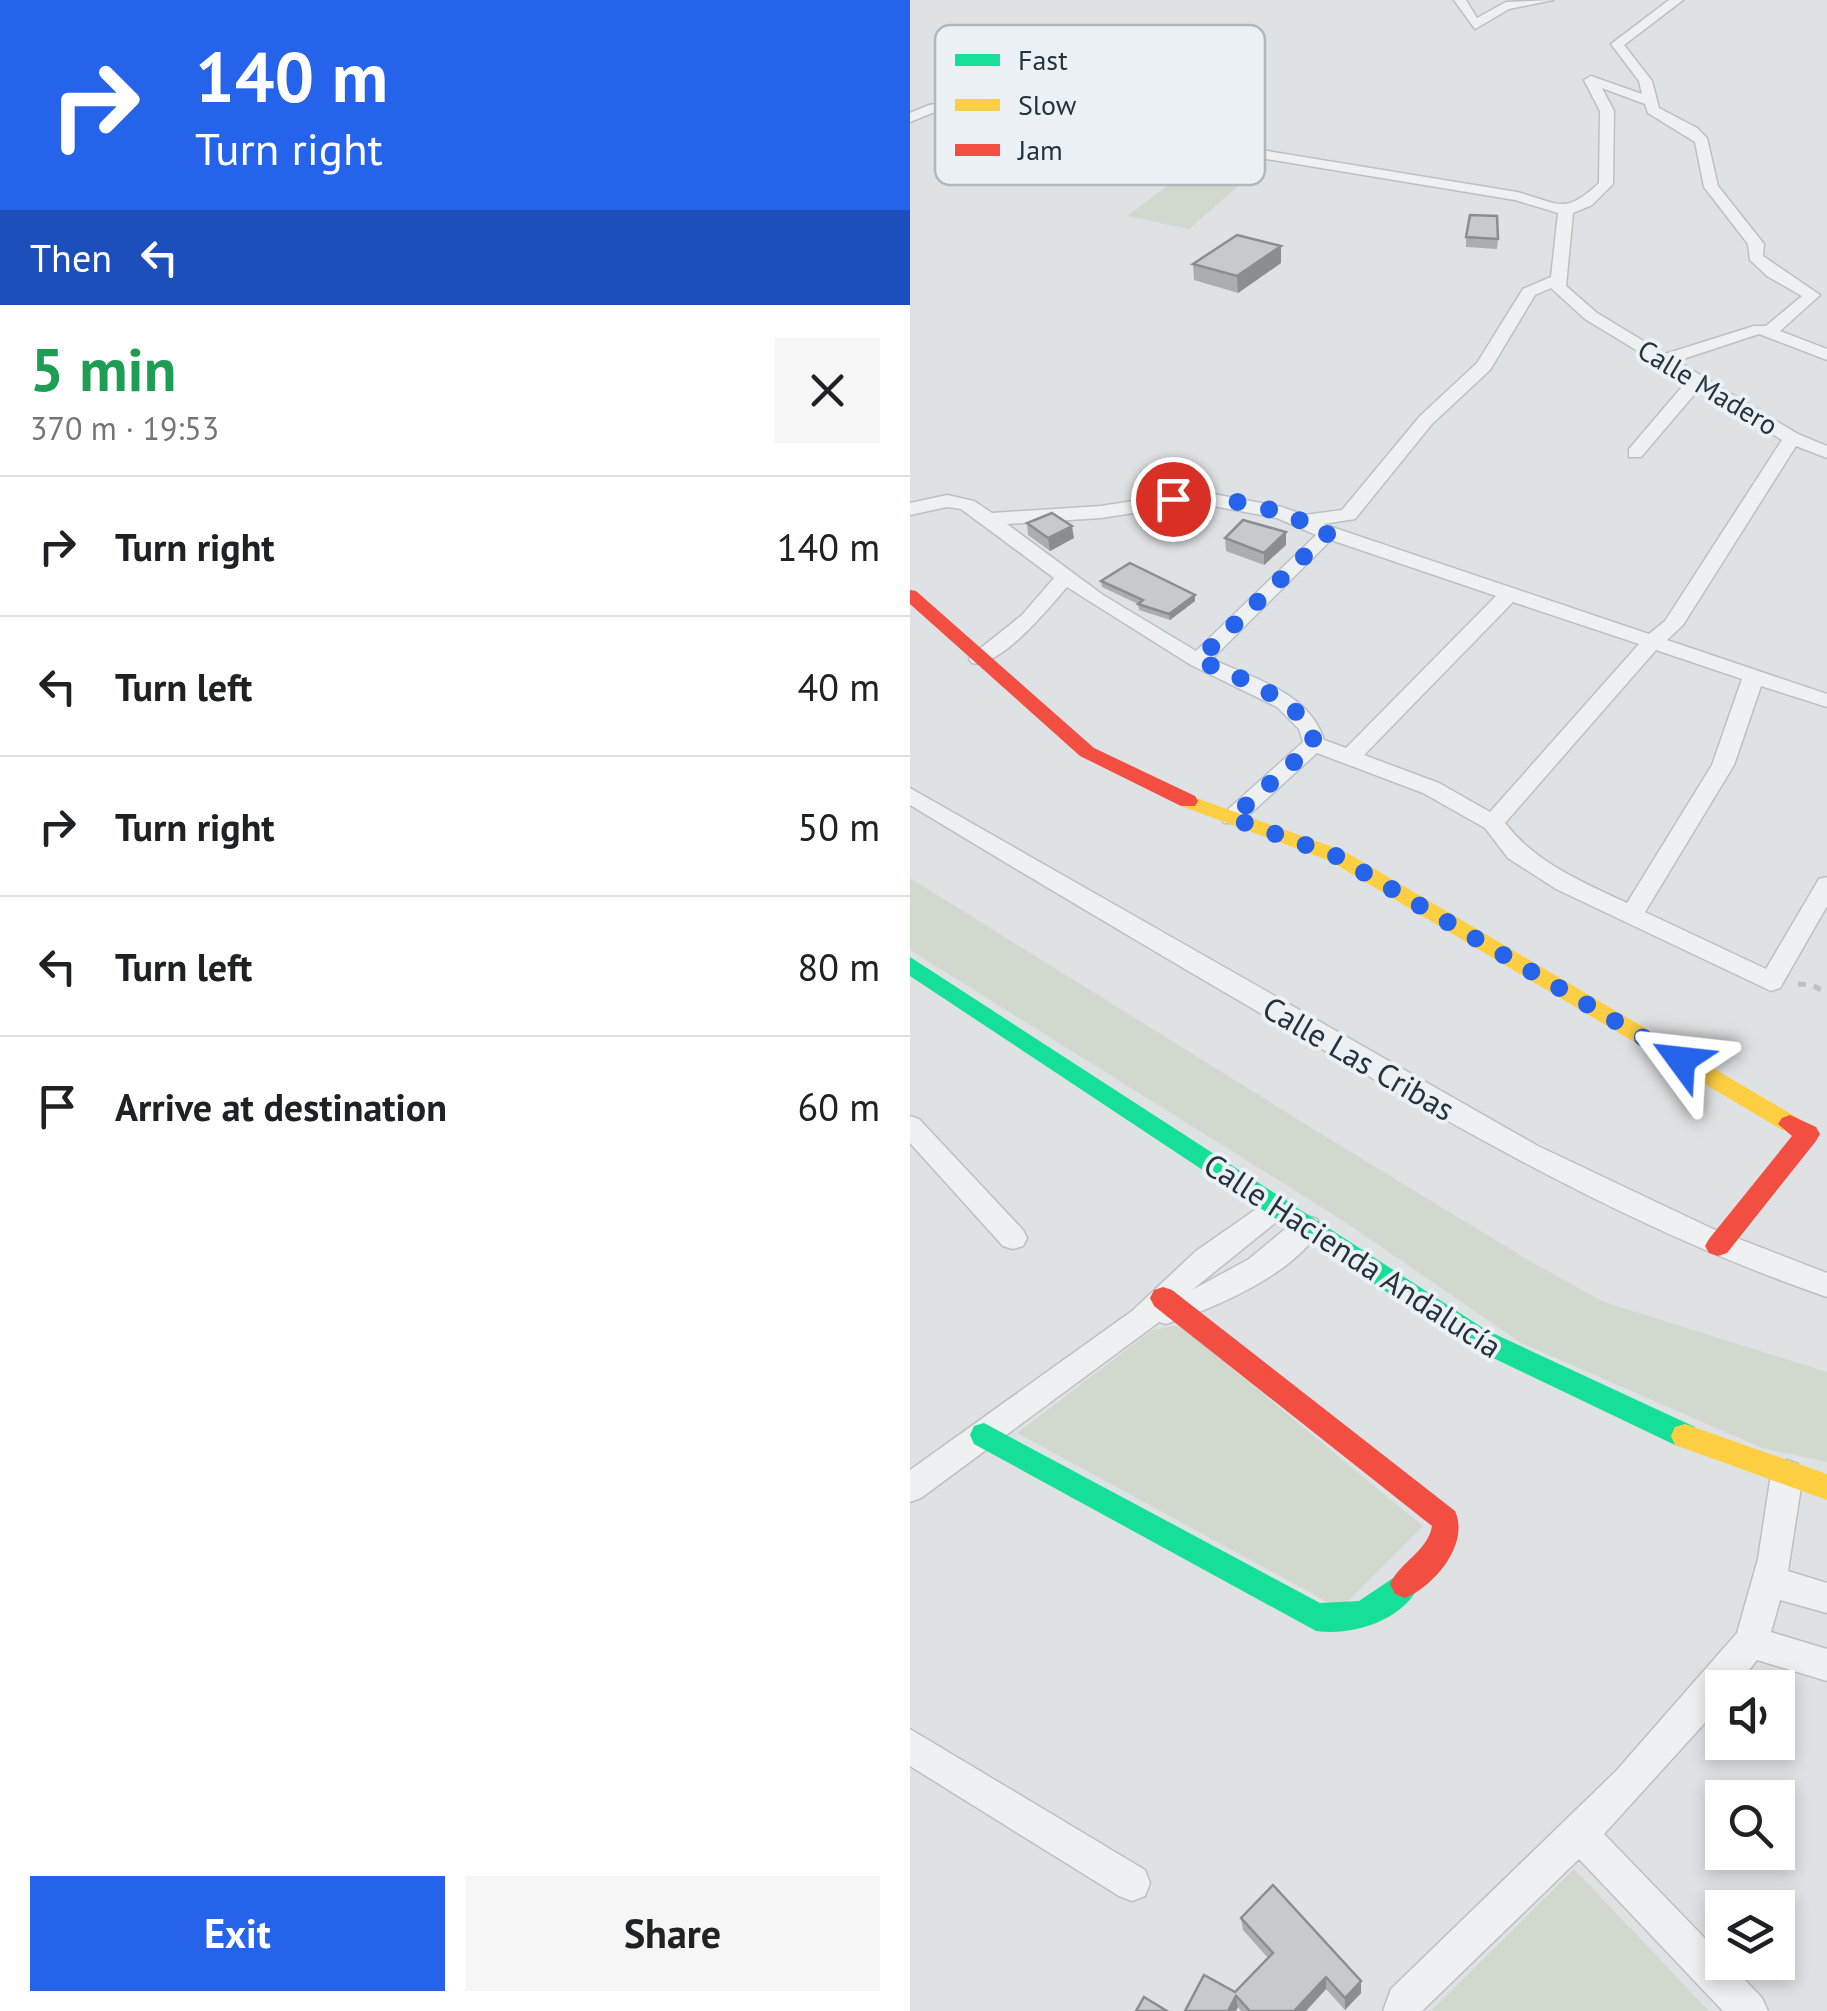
<!DOCTYPE html>
<html lang="en">
<head>
<meta charset="utf-8">
<style>
	:root { --surface:#fff; --page:#f6f6f6; --text:#202124; --muted:#757577; --line:#e0e0e0; --accent:#2563eb }
	body { margin:0; font-family:"PT Sans",sans-serif; background:var(--page); color:var(--text); height:100vh; display:flex; flex-direction:column; font-size:38px; white-space:nowrap }
	* { box-sizing:border-box; margin:0 }
	p { font-size:32px; color:var(--muted) }
	.icon { flex:none; width:55px; height:55px; fill:none; stroke:currentColor; stroke-width:2; stroke-linecap:round; stroke-linejoin:round }
	.map { position:relative; flex:1; overflow:hidden }
	.drawer { display:flex; flex-direction:column; background:var(--surface); width:910px }
	.drawer>* { flex:none }
	.guide { background:#2563eb; color:#fff; overflow:hidden }
	.tools { position:absolute; left:795px; top:1670px; display:grid; gap:20px }
	.tools a { display:grid; place-items:center; width:90px; height:90px; border-radius:0px; background:var(--surface); box-shadow:0 5px 15px #0003; font-size:50px }
	.pin { position:absolute; display:grid; place-items:center; width:85px; height:85px; color:#fff; margin:-42px; border:5px solid #fff; border-radius:50%; box-shadow:0 2px 10px #0007 }
	.me { position:absolute; width:110px; margin:-55px; rotate:300deg; stroke-linejoin:round; filter:drop-shadow(0 0 8px #0008) }
	.turn { display:flex; align-items:center; gap:35px; height:210px; padding:0 30px; font-size:45px }
	.turn .icon { width:130px; height:130px; stroke-width:2.5 }
	.turn b { display:block; font-size:70px; line-height:85px }
	.then { display:flex; align-items:center; height:95px; padding:0 30px; background:#0003; gap:20px; font-size:38px }
	.round { display:grid; place-items:center; flex:none; width:105px; height:105px; border-radius:0px; background:var(--page) }
	.summary { display:flex; align-items:center; justify-content:space-between; height:170px; padding:0 30px }
	h1 { font-size:60px; font-weight:700; line-height:75px; color:#1e9e55 }
	.button { display:flex; gap:20px; margin-top:auto; padding:20px 30px }
	.button a { flex:1; height:115px; border-radius:0px; background:var(--accent); color:#fff; font-size:40px; font-weight:700; line-height:115px; text-align:center }
	.button a+a { background:var(--page); color:var(--text) }
	ul { padding:0; list-style:none }
	li { display:flex; align-items:center; gap:30px; height:140px; padding:0 30px; border-top:2px solid var(--line) }
	li div { flex:1 }
	li b { display:block; font-size:38px }
	li em { font-style:normal }
	main { display:flex; flex:1; min-height:0 }
	.map>svg:first-child { display:block }
	.green { fill:#d1d9cf }
	.lines { fill:none; stroke-linecap:round; stroke-linejoin:round }
	.street-casing { stroke:#bdc0c2; stroke-width:3 }
	.path { stroke:#bec2c4; stroke-width:5; stroke-dasharray:8 8; stroke-linecap:butt }
	.street { fill:#eef0f1; fill-rule:evenodd }
	.fast { fill:#16e098; fill-rule:evenodd }
	.slow { fill:#ffcf43; fill-rule:evenodd }
	.jam { fill:#f24e42; fill-rule:evenodd }
	.wall { fill:#abaeaf }
	.shaded-wall { fill:#8b8d8f }
	.building { fill:#c7cacc; stroke:#8b8d8f; stroke-width:2.5 }
	.route { stroke:#2563eb; stroke-width:18; stroke-dasharray:0 32.4 }
	.labels { text-anchor:middle; dominant-baseline:central; stroke-width:8; stroke-linejoin:round; paint-order:stroke }
	.far-street-label { font-size:28px; fill:#25333e; stroke:#ebf1f5 }
	.street-label { font-size:32px; fill:#25333e; stroke:#ebf1f5 }
	.key { fill:#ebf1f5; stroke:#b0b8be; stroke-width:2.5 }
	.key-label { font-size:28px; fill:#25333e }
</style>
</head>
<body>
<main>
<section class="drawer">
<div class="guide">
<div class="turn"><svg class="icon" aria-label="right" viewBox="0 0 24 24"><path d="M7 20v-9h11M14 6l5 5-5 5"/></svg><div><b>140 m</b>Turn right</div></div>
<div class="then">Then<svg class="icon" aria-label="left" viewBox="0 0 24 24"><path d="M17 20v-9H6M10 6l-5 5 5 5"/></svg></div>
</div>
<div class="summary"><div><h1>5 min</h1><p>370 m · 19:53</p></div><a class="round"><svg class="icon" aria-label="close" viewBox="0 0 24 24"><path d="M6 6l12 12M18 6L6 18"/></svg></a></div>
<ul>
<li><svg class="icon" aria-label="right" viewBox="0 0 24 24"><path d="M7 20v-9h11M14 6l5 5-5 5"/></svg><div><b>Turn right</b></div><em>140 m</em></li>
<li><svg class="icon" aria-label="left" viewBox="0 0 24 24"><path d="M17 20v-9H6M10 6l-5 5 5 5"/></svg><div><b>Turn left</b></div><em>40 m</em></li>
<li><svg class="icon" aria-label="right" viewBox="0 0 24 24"><path d="M7 20v-9h11M14 6l5 5-5 5"/></svg><div><b>Turn right</b></div><em>50 m</em></li>
<li><svg class="icon" aria-label="left" viewBox="0 0 24 24"><path d="M17 20v-9H6M10 6l-5 5 5 5"/></svg><div><b>Turn left</b></div><em>80 m</em></li>
<li><svg class="icon" aria-label="arrive" viewBox="0 0 24 24"><path d="M6 21V4h12l-3 4 3 4H6"/></svg><div><b>Arrive at destination</b></div><em>60 m</em></li>
</ul>
<div class="button"><a>Exit</a><a>Share</a></div>
</section>
<div class="map">
<svg width="917" height="2011" viewBox="0 0 917 2011">
	<rect width="100%" height="100%" fill="#dfe2e4"/>
	<path class="green" d="M 277,171 L 333,182 L 279,229 L 217,216 Z
		M 0,878 L 400,1127 L 623,1263 L 694,1302 L 917,1372 L 917,1462 L 852,1448 L 611,1343 L 435,1222 L 0,950 Z
		M 269,1325 L 513,1526 L 430,1609 L 107,1433 L 242,1330 Z
		M 664,1869 L 799,2011 L 521,2011 Z"/>
	<g class="lines">
		<g class="street-casing">
			<path id="street" d="M 544,0 L 556,0 L 567,18 L 596,2 L 643,0 L 599,9 L 565,29 Z
				M 759,0 L 773,0 L 714,45 L 742,81 L 749,108 L 787,128 L 797,138 L 808,186 L 854,244 L 853,256 L 910,295 L 870,331 L 917,349 L 917,360 L 849,334 L 767,361 L 888,434 L 917,446 L 917,458 L 886,446 L 773,625 L 757,640 L 917,694 L 917,707 L 851,686 L 824,765 L 735,912 L 856,969 L 909,879 L 917,877 L 917,906 L 870,988 L 861,991 L 646,889 L 598,858 L 575,828 L 513,793 L 407,753 L 330,823 L 314,823 L 311,818 L 314,813 L 393,742 L 389,729 L 367,707 L 281,665 L 157,587 C 139,608 89,669 62,663 L 59,659 L 62,655 L 112,615 L 144,578 L 51,509 L 37,507 L 0,515 L 0,503 L 37,495 L 64,501 L 82,513 L 191,506 L 287,491 L 372,507 L 394,515 L 432,510 L 510,416 L 567,363 L 613,289 L 641,277 L 648,213 L 605,200 L 211,135 L 73,105 L 22,113 L 0,122 L 0,113 L 19,105 L 73,97 L 211,127 L 607,192 C 649,203 654,216 689,183 L 690,111 L 674,80 L 681,76 L 732,94 L 729,81 L 701,44 ZM 692,88 L 735,104 L 738,113 L 785,142 L 794,187 L 838,244 L 840,260 L 857,276 L 892,296 L 856,326 L 844,326 L 755,354 L 687,313 L 656,286 L 663,213 L 682,205 L 703,184 L 704,111 ZM 641,288 L 675,319 L 777,381 L 719,449 L 719,457 L 731,457 L 789,389 L 872,440 L 755,621 L 739,634 L 413,524 L 445,519 L 522,424 L 580,370 L 625,295 ZM 287,503 L 367,518 L 406,535 L 286,651 L 193,595 L 97,524 L 191,518 ZM 421,540 L 586,596 L 436,748 L 414,740 C 399,692 342,678 302,659 ZM 603,602 L 729,644 L 580,812 L 529,783 L 454,755 ZM 746,650 L 832,679 L 802,765 L 717,903 C 672,882 626,863 595,823 Z
				M 0,788 L 628,1146 L 803,1229 L 917,1273 L 917,1297 C 739,1236 575,1144 412,1049 C 274,969 137,888 0,805 Z
				M 0,1116 L 9,1119 L 113,1230 L 117,1238 L 113,1246 L 103,1249 L 93,1246 L 0,1143 Z
				M 365,1196 L 375,1199 L 379,1207 L 375,1215 L 282,1290 L 339,1259 L 387,1219 L 397,1216 L 407,1219 L 411,1227 C 386,1274 304,1308 256,1324 L 249,1322 L 11,1498 L 0,1502 L 0,1470 L 222,1311 L 286,1251 Z
				M 877,1460 L 888,1464 L 893,1474 L 878,1571 L 917,1583 L 917,1613 L 870,1600 L 861,1632 L 917,1649 L 917,1681 L 847,1660 L 825,1688 L 812,1688 L 812,1704 L 694,1834 L 812,1956 L 812,1962 L 818,1962 L 852,1998 L 858,2011 L 813,2011 L 669,1859 L 512,2011 L 473,2011 L 481,1989 L 706,1771 L 827,1633 L 848,1559 L 861,1474 L 866,1464 Z
				M 0,1729 L 235,1870 L 240,1883 L 235,1896 L 222,1901 L 209,1896 L 0,1766 Z"/>
		</g>
		<path class="path" d="M 888,984 L 902,985 L 917,993"/>
		<use href="#street" class="street"/>
		<path class="fast" d="M 0,957 L 576,1330 L 785,1427 L 789,1436 L 785,1445 L 775,1448 L 765,1445 L 558,1346 L 0,976 Z
			M 74,1423 L 410,1603 L 449,1601 L 495,1570 L 505,1574 L 510,1584 C 493,1621 443,1636 406,1631 L 64,1444 L 60,1435 L 64,1426 Z"/>
		<path class="slow" d="M 278,795 L 434,851 L 888,1118 L 892,1124 L 888,1130 L 872,1130 L 420,861 L 271,806 L 268,801 Z
			M 775,1424 L 917,1474 L 917,1500 L 765,1445 L 761,1436 L 765,1427 Z"/>
		<path class="jam" d="M 0,590 L 6,591 L 184,748 L 285,796 L 288,801 L 285,806 L 271,806 L 170,756 L 0,604 Z
			M 880,1115 L 906,1127 L 910,1134 L 906,1141 L 817,1253 L 808,1256 L 799,1253 L 795,1246 L 799,1239 L 882,1136 L 868,1124 L 872,1118 Z
			M 253,1287 L 262,1290 L 545,1511 C 560,1543 525,1586 495,1598 L 485,1594 L 480,1584 C 490,1562 518,1551 522,1526 L 244,1306 L 240,1298 L 244,1290 Z"/>
	</g>
	<path class="wall" d="M 556,237 L 588,239 L 587,249 L 556,247 Z
		M 371,246 L 371,263 L 328,293 L 284,280 L 283,264 Z
		M 117,523 L 164,538 L 140,551 L 118,535 Z
		M 376,532 L 376,545 L 354,565 L 316,551 L 315,538 Z
		M 191,581 L 285,595 L 285,601 L 260,620 L 229,610 L 228,604 L 192,587 Z
		M 331,1918 L 451,1993 L 435,2010 L 416,1989 L 396,2011 L 331,2011 L 328,2007 L 325,1992 L 358,1958 L 333,1930 Z"/>
	<path class="shaded-wall" d="M 371,246 L 371,263 L 328,293 L 327,276 Z
		M 162,526 L 164,538 L 140,551 L 138,538 Z
		M 376,532 L 376,545 L 354,565 L 354,553 Z
		M 285,595 L 285,601 L 260,620 L 259,614 Z
		M 416,1977 L 416,1989 L 396,2011 L 384,2011 Z
		M 451,1981 L 451,1993 L 435,2010 L 435,1998 Z
		M 326,1996 L 328,2007 L 326,2011 L 318,2011 Z"/>
	<path class="building" d="M 560,215 L 587,216 L 588,239 L 556,237 Z
		M 327,235 L 371,246 L 327,276 L 283,264 Z
		M 142,513 L 162,526 L 138,538 L 117,523 Z
		M 333,520 L 376,532 L 354,553 L 315,538 Z
		M 220,563 L 285,595 L 259,614 L 228,604 L 233,600 L 191,581 Z
		M 363,1885 L 451,1981 L 435,1998 L 416,1977 L 384,2011 L 340,2011 L 326,1996 L 318,2011 L 275,2011 L 294,1975 L 325,1992 L 363,1953 L 331,1918 Z
		M 234,1997 L 257,2011 L 226,2011 Z"/>
	<g class="lines">
		<path class="route" d="M 263,499 C 317,494 370,509 418,533 L 288,660 C 322,675 401,702 404,744 L 322,818 L 426,856 L 771,1060"/>
	</g>
	<g class="labels">
		<g class="far-street-label">
			<text transform="translate(798 387) rotate(31)">Calle Madero</text>
		</g>
		<g class="street-label">
			<text transform="translate(449 1058) rotate(30)">Calle Las Cribas</text>
			<text transform="translate(443 1255) rotate(33)">Calle Hacienda Andalucía</text>
		</g>
	</g>
	<rect x="25" y="25" width="330" height="160" rx="15" class="key"/>
	<rect x="45" y="54" width="45" height="12" fill="#16e098"/>
	<rect x="45" y="99" width="45" height="12" fill="#ffcf43"/>
	<rect x="45" y="144" width="45" height="12" fill="#f24e42"/>
	<g class="key-label">
		<text x="108" y="70">Fast</text>
		<text x="108" y="115">Slow</text>
		<text x="108" y="160">Jam</text>
	</g>
</svg>
<div class="tools">
<a><svg class="icon" aria-label="sound" viewBox="0 0 24 24"><path d="M4 9h4l5-4v14l-5-4H4zM17 9q2 3 0 6"/></svg></a>
<a><svg class="icon" aria-label="search" viewBox="0 0 24 24"><circle cx="10" cy="10" r="6"/><path d="M15 15l6 6"/></svg></a>
<a><svg class="icon" aria-label="layers" viewBox="0 0 24 24"><path d="M12 4l9 5-9 5-9-5zM3 14l9 5 9-5"/></svg></a>
</div>
<div class="pin" style="left:263px;top:499px;background:#d93025"><svg class="icon" aria-label="arrive" viewBox="0 0 24 24"><path d="M6 21V4h12l-3 4 3 4H6"/></svg></div>
<svg class="me" style="left:771px;top:1060px" viewBox="-20 -20 40 40"><path d="M0-17L14 15 0 8-14 15z" fill="#2563eb" stroke="#fff" stroke-width="4"/></svg>
</div>
</main>
</body>
</html>
